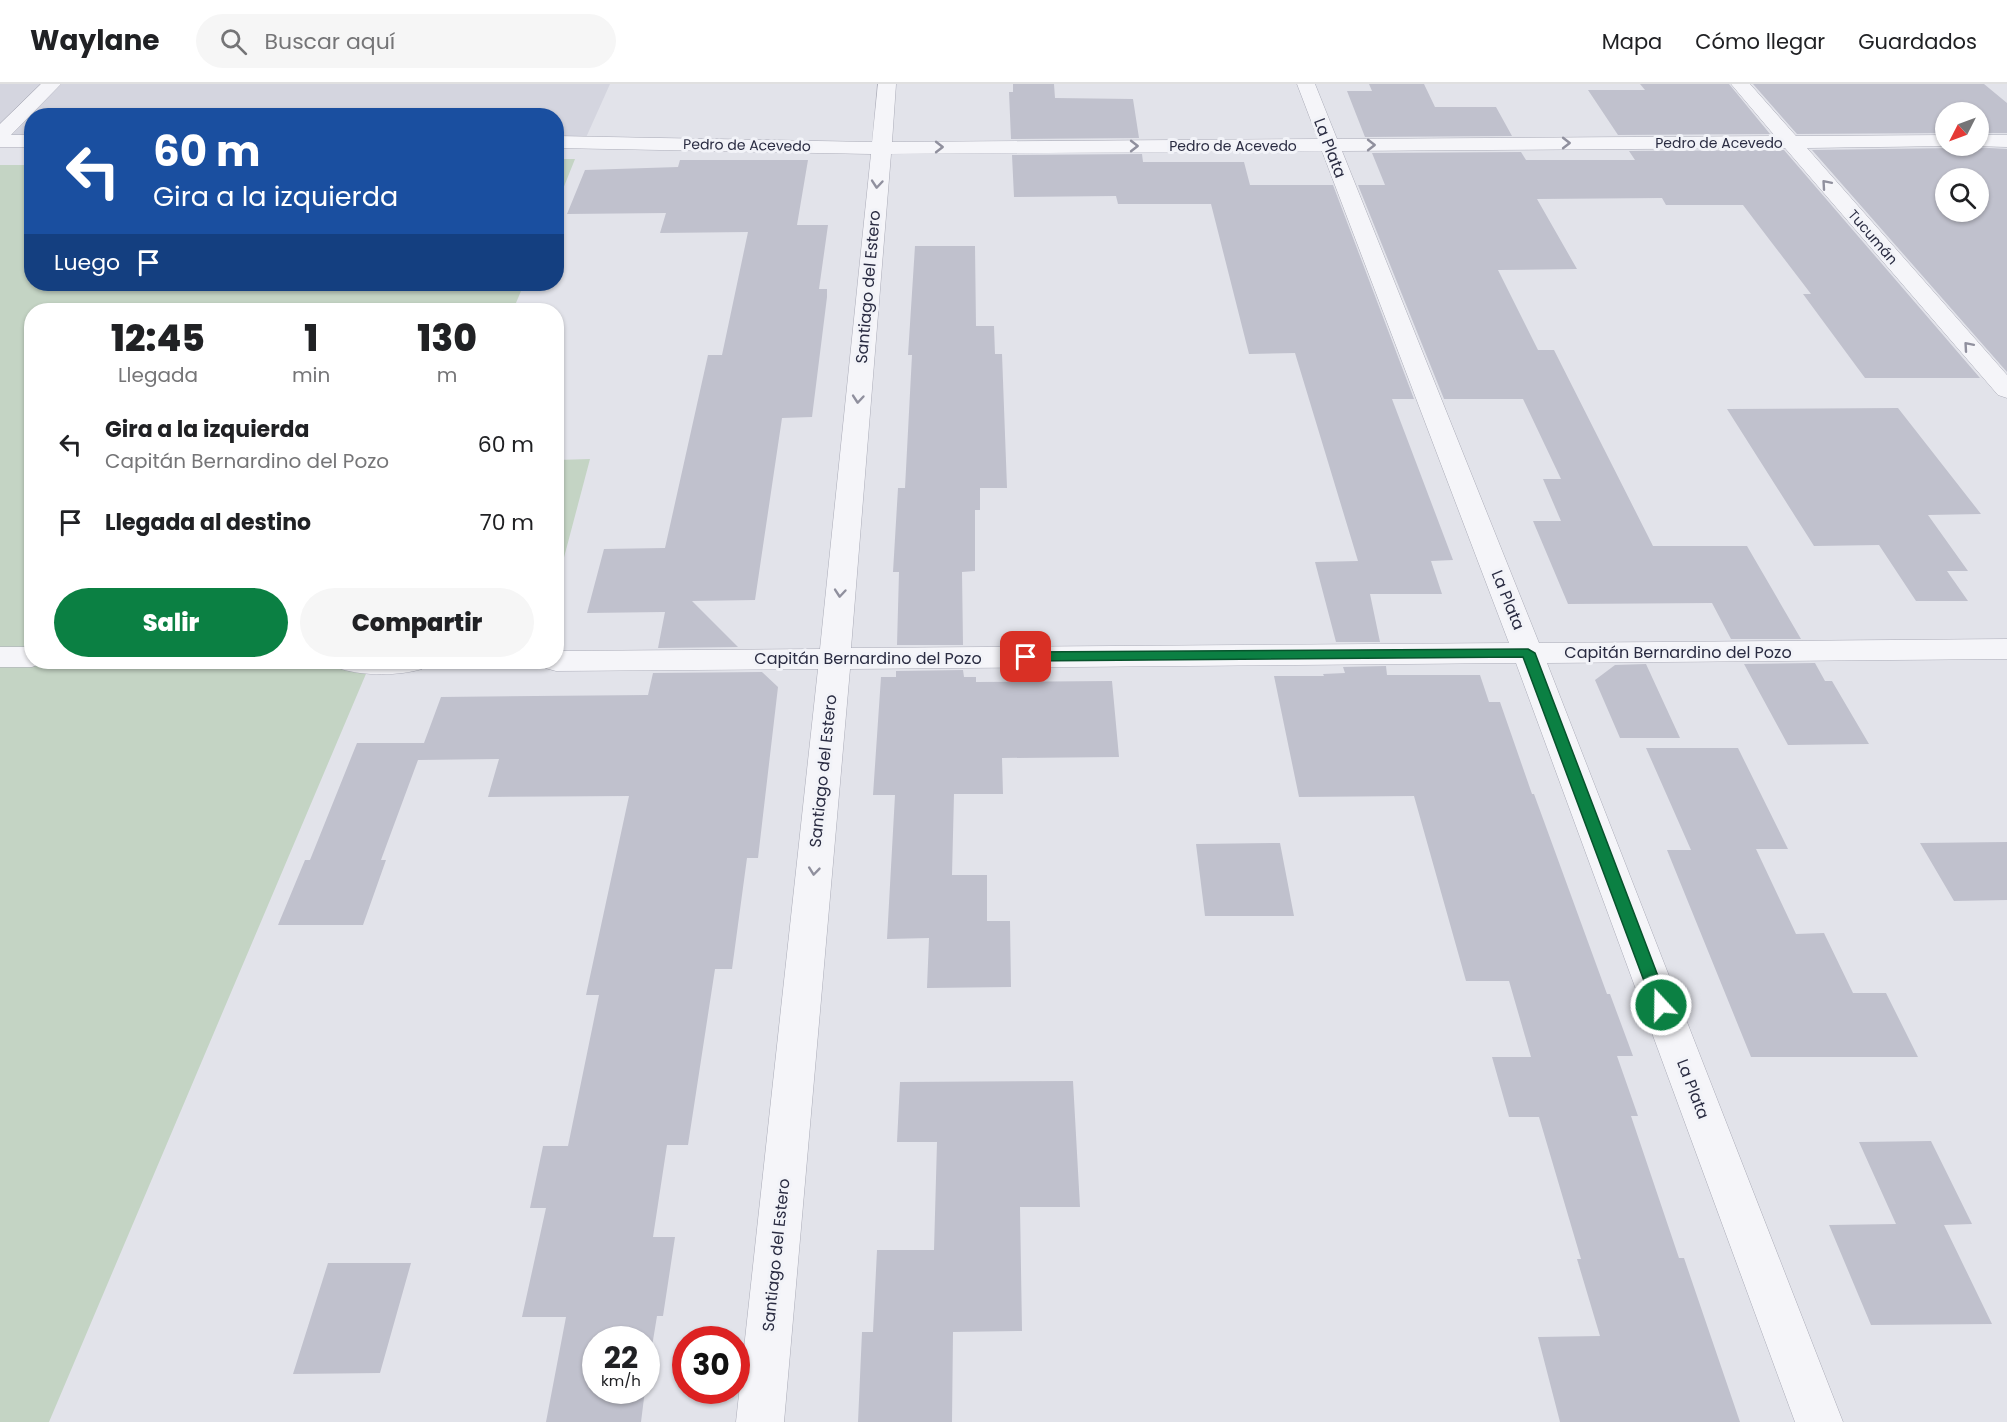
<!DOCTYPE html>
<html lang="es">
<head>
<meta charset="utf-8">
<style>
	:root { --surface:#fff; --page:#f6f6f6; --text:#202124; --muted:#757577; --line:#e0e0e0; --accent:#0b8043 }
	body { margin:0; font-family:Poppins,sans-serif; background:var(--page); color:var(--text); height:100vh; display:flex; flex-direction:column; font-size:22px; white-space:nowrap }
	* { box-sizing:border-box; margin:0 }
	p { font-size:20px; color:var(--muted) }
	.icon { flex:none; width:33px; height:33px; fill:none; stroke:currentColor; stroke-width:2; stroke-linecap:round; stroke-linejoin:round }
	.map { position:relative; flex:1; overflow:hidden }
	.panel { position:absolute; left:24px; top:219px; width:540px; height:366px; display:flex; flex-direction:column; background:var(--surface); border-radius:24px; box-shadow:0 2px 4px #0004 }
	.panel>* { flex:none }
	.hud { position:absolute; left:24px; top:24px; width:540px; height:183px; border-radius:24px; box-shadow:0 2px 4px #0004; background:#1a4fa0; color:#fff; overflow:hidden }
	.needle { width:39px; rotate:228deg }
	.controls { position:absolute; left:1935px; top:18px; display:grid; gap:12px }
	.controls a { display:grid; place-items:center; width:54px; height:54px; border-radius:50%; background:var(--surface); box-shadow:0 2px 4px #0004; font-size:30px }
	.speed { position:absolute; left:582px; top:1242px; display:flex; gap:12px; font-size:30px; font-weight:700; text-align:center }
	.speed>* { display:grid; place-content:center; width:78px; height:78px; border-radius:50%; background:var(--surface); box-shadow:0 2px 4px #0004; line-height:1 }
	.speed small { font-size:15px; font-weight:400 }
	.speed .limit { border:9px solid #d22; background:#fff; color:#111 }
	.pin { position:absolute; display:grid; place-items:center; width:51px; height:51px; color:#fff; margin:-26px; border-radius:12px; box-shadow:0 3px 9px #0006 }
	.me { position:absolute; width:66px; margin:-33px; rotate:339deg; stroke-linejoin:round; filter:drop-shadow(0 0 4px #0008) }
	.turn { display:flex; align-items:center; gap:21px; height:126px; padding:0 30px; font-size:27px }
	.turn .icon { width:78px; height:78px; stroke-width:2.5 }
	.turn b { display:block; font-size:42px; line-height:51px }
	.then { display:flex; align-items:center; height:57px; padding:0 30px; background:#0003; gap:12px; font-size:22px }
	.eta { display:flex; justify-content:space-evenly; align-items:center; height:102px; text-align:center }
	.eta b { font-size:36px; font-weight:800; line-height:42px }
	.button { display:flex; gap:12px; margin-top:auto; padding:12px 30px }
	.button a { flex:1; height:69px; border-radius:36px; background:var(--accent); color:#fff; font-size:24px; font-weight:800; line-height:69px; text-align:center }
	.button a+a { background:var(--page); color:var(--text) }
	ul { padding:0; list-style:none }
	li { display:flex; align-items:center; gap:18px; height:78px; padding:0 30px }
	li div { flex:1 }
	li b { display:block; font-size:22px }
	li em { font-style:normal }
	header { display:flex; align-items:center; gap:36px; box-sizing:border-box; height:84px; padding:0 30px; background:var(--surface); border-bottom:2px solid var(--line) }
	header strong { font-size:28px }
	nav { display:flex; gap:33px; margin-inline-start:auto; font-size:21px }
	.search { width:420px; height:54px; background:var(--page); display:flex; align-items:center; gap:15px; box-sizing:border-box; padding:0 21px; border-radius:33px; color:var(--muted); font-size:22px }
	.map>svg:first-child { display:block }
	.built { fill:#d4d5df }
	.green { fill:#c4d4c4 }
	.building { fill:#c0c1cd; fill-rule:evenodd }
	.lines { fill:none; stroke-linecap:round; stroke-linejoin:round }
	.minor-casing { stroke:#abacb8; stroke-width:1 }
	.minor { fill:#f5f5f9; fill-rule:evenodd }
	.oneway { stroke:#90909e }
	.route { fill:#0b8043; stroke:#07532c; stroke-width:1.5 }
	.labels { text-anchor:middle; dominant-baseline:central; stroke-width:6; stroke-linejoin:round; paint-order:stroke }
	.far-street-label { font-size:14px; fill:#2a2c42; stroke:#f2f3f8 }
	.street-label { font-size:16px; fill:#2a2c42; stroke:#f2f3f8 }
</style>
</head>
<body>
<header>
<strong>Waylane</strong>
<div class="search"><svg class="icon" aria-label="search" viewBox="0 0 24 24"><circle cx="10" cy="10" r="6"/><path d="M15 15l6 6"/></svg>Buscar aquí</div>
<nav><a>Mapa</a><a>Cómo llegar</a><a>Guardados</a></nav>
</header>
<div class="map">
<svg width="2007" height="1338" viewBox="0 0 2007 1338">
	<rect width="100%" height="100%" fill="#e2e3ea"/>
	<path class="built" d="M 0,0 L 610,0 L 584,58 L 557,58 L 556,32 L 32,32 L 31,57 L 0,57 Z"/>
	<path class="green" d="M 557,75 L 575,75 L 557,120 L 556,75 Z
		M 0,81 L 31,81 L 32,200 L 524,200 L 513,226 L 32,226 L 32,578 L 371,578 L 49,1338 L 0,1338 Z
		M 590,375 L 557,500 L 557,376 Z"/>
	<path class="building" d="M 1013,0 L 1054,0 L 1055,14 L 1133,15 L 1139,54 L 1011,55 L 1009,8 L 1013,8 Z
		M 1369,0 L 1424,0 L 1435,23 L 1496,23 L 1512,52 L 1365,53 L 1347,7 L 1372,7 Z
		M 1640,0 L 1729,0 L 1770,50 L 1618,51 L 1588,6 L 1645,6 Z
		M 1753,0 L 1984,0 L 2007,19 L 2007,49 L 1978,49 L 1978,28 L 1946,28 L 1946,49 L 1797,50 Z
		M 1954,62 L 2007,65 L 2007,288 L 1812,66 L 1952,64 ZM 1946,94 L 1978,94 L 1978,128 L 1946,128 Z
		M 1784,66 L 1980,294 L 1865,294 L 1803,210 L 1811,210 L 1743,121 L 1666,121 L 1662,114 L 1537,115 L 1577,185 L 1498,186 L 1538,266 L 1554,266 L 1653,462 L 1747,462 L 1801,555 L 1731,555 L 1712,519 L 1568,520 L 1533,437 L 1561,437 L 1543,395 L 1561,395 L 1523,315 L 1444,315 L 1358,101 L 1385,101 L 1372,69 L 1521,68 L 1526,76 L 1635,76 L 1629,67 Z
		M 1142,70 L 1143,78 L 1244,78 L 1250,101 L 1333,101 L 1414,315 L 1392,315 L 1453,476 L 1431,477 L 1442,510 L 1370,510 L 1380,558 L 1336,558 L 1315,478 L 1358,477 L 1295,269 L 1249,270 L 1211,120 L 1118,120 L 1116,112 L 1014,113 L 1012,71 Z
		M 680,76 L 808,76 L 797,141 L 828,141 L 819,205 L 827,205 L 827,213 L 812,333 L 782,334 L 755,516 L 692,517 L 738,563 L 658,564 L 665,528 L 587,529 L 604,465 L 665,464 L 708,271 L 722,271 L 748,148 L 660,149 L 666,129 L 567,130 L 585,86 L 678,83 Z
		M 915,162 L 975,162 L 976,242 L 994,242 L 995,270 L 1002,270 L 1007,404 L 980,404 L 980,426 L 975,426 L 975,487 L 962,488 L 963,561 L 897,561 L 899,488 L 893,488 L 898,404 L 905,404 L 912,271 L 908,271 Z
		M 1898,324 L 1981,430 L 1928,431 L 1968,487 L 1947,487 L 1968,517 L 1916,517 L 1879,461 L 1814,462 L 1727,325 Z
		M 1815,579 L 1825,597 L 1832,597 L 1869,660 L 1788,661 L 1744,580 Z
		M 1646,580 L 1680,654 L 1620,654 L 1595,596 L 1615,581 Z
		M 1386,582 L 1387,591 L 1480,591 L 1489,618 L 1500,618 L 1532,710 L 1534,710 L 1607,910 L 1610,910 L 1633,972 L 1617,972 L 1638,1032 L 1631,1032 L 1679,1174 L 1684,1174 L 1740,1338 L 1560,1338 L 1538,1253 L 1600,1252 L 1577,1175 L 1581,1175 L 1539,1033 L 1509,1033 L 1492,973 L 1531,973 L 1509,897 L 1466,897 L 1414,712 L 1299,713 L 1274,592 L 1324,592 L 1323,590 L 1345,589 L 1343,583 Z
		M 963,586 L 964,593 L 976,593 L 976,598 L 1112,597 L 1119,673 L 1002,674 L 1003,710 L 954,710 L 952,791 L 987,791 L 987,837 L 1010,837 L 1011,903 L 927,904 L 929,854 L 887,855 L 895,711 L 873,711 L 881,593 L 896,593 L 896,587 Z
		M 762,588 L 778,603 L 758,774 L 747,774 L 732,885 L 715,885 L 688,1061 L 667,1061 L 653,1153 L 675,1153 L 663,1232 L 657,1232 L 646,1299 L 646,1256 L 596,1256 L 596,1306 L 645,1306 L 641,1338 L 546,1338 L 566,1233 L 522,1233 L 546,1124 L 530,1124 L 543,1062 L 568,1062 L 599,911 L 586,911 L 629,712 L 488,713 L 499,675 L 418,676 L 381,776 L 386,776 L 363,841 L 278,841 L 305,776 L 310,776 L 357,659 L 424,659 L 441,613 L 648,611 L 653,589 Z
		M 1646,664 L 1738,664 L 1788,765 L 1756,765 L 1796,850 L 1824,849 L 1853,909 L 1886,909 L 1918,973 L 1751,973 L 1667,766 L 1691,766 Z
		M 2007,758 L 2007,816 L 1954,817 L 1920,759 Z
		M 1280,759 L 1294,832 L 1205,832 L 1196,760 Z
		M 1073,997 L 1080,1123 L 1020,1123 L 1022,1247 L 953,1248 L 952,1338 L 858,1338 L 862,1248 L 873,1248 L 877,1166 L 934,1166 L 937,1058 L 897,1058 L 900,998 Z
		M 1931,1057 L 1972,1140 L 1944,1141 L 1992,1240 L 1871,1241 L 1829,1141 L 1896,1140 L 1859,1058 Z
		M 328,1179 L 411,1179 L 380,1289 L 293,1290 Z"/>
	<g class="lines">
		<g class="minor-casing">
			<path id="minor" d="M 41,0 L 61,0 L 11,51 L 32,51 L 32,63 L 0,63 L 0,40 Z
				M 878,0 L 896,0 L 892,58 L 1318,55 L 1297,0 L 1315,0 L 1337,55 L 1775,52 L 1731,0 L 1750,0 L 1796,52 L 1946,51 L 1946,62 L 1952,62 L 1807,64 L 2007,291 L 2007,314 L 1998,311 L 1785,64 L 1342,67 L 1539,559 L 2007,555 L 2007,575 L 1547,579 L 1843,1338 L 1795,1338 L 1516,579 L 850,585 L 784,1338 L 736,1338 L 818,585 L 556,587 L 545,584 L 541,578 L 556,578 L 556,567 L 820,565 L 871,70 L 556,64 L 556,52 L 872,58 ZM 1322,67 L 1509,559 L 851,564 L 891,70 Z
				M 1978,51 L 2007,51 L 2007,63 L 1972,62 L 1978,62 Z
				M 0,563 L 32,563 L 32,578 L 45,578 L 32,583 L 0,583 Z
				M 336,578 L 427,578 L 422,585 C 399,592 364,592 341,585 Z"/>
		</g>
		<use href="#minor" class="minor"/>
	</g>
	<defs><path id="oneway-chevron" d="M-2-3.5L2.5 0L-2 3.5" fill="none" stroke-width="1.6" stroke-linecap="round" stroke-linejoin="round" transform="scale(1.5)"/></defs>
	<g class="oneway">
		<use href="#oneway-chevron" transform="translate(1566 59)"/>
		<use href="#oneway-chevron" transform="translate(1371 61)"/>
		<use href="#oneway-chevron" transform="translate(1134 62)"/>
		<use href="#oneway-chevron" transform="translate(939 63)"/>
		<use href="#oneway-chevron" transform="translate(877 100) rotate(95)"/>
		<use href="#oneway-chevron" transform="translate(1826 100) rotate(-131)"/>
		<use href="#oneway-chevron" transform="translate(1968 262) rotate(-131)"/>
		<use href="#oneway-chevron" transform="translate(858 315) rotate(95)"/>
		<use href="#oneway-chevron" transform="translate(840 509) rotate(95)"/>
		<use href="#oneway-chevron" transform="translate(814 787) rotate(96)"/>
	</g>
	<path class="route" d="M 1528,565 L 1535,569 L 1669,921 L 1667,925 L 1655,925 L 1653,921 L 1523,573 L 1026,577 L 1020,573 L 1026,568 Z"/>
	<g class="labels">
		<g class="far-street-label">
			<text x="1719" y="59">Pedro de Acevedo</text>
			<text transform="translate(747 61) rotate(1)">Pedro de Acevedo</text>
			<text x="1233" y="62">Pedro de Acevedo</text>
			<text transform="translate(1873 153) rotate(49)">Tucumán</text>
		</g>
		<g class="street-label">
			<text transform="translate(1330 64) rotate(69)">La Plata</text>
			<text transform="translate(868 203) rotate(-85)">Santiago del Estero</text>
			<text transform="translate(1508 516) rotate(68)">La Plata</text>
			<text x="1678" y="568">Capitán Bernardino del Pozo</text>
			<text x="868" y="574">Capitán Bernardino del Pozo</text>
			<text transform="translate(823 687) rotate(-84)">Santiago del Estero</text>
			<text transform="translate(1693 1005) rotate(69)">La Plata</text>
			<text transform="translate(776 1171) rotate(-84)">Santiago del Estero</text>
		</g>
	</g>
</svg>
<div class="controls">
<a><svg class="needle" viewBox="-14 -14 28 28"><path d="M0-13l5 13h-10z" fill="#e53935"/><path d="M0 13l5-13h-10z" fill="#757577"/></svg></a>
<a><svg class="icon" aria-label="search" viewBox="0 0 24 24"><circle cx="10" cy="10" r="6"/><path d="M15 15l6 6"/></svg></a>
</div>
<div class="speed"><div>22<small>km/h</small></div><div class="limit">30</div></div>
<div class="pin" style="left:1026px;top:573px;background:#d93025"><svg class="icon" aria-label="arrive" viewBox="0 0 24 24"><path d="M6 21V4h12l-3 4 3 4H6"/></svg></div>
<svg class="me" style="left:1661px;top:921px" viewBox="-20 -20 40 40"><circle r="17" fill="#0b8043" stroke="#fff" stroke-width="3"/><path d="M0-11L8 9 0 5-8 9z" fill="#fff"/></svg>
<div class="hud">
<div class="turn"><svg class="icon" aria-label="left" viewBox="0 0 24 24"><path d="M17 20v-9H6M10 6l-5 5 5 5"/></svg><div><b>60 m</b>Gira a la izquierda</div></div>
<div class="then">Luego<svg class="icon" aria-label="arrive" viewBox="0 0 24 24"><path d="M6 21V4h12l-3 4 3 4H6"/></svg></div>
</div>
<section class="panel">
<div class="eta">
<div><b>12:45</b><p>Llegada</p></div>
<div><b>1</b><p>min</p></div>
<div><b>130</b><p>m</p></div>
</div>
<ul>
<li><svg class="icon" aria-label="left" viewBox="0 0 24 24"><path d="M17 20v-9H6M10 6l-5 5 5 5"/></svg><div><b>Gira a la izquierda</b><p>Capitán Bernardino del Pozo</p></div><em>60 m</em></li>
<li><svg class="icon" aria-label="arrive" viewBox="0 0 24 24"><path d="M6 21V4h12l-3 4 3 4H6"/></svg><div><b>Llegada al destino</b></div><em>70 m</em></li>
</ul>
<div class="button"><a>Salir</a><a>Compartir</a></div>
</section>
</div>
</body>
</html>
